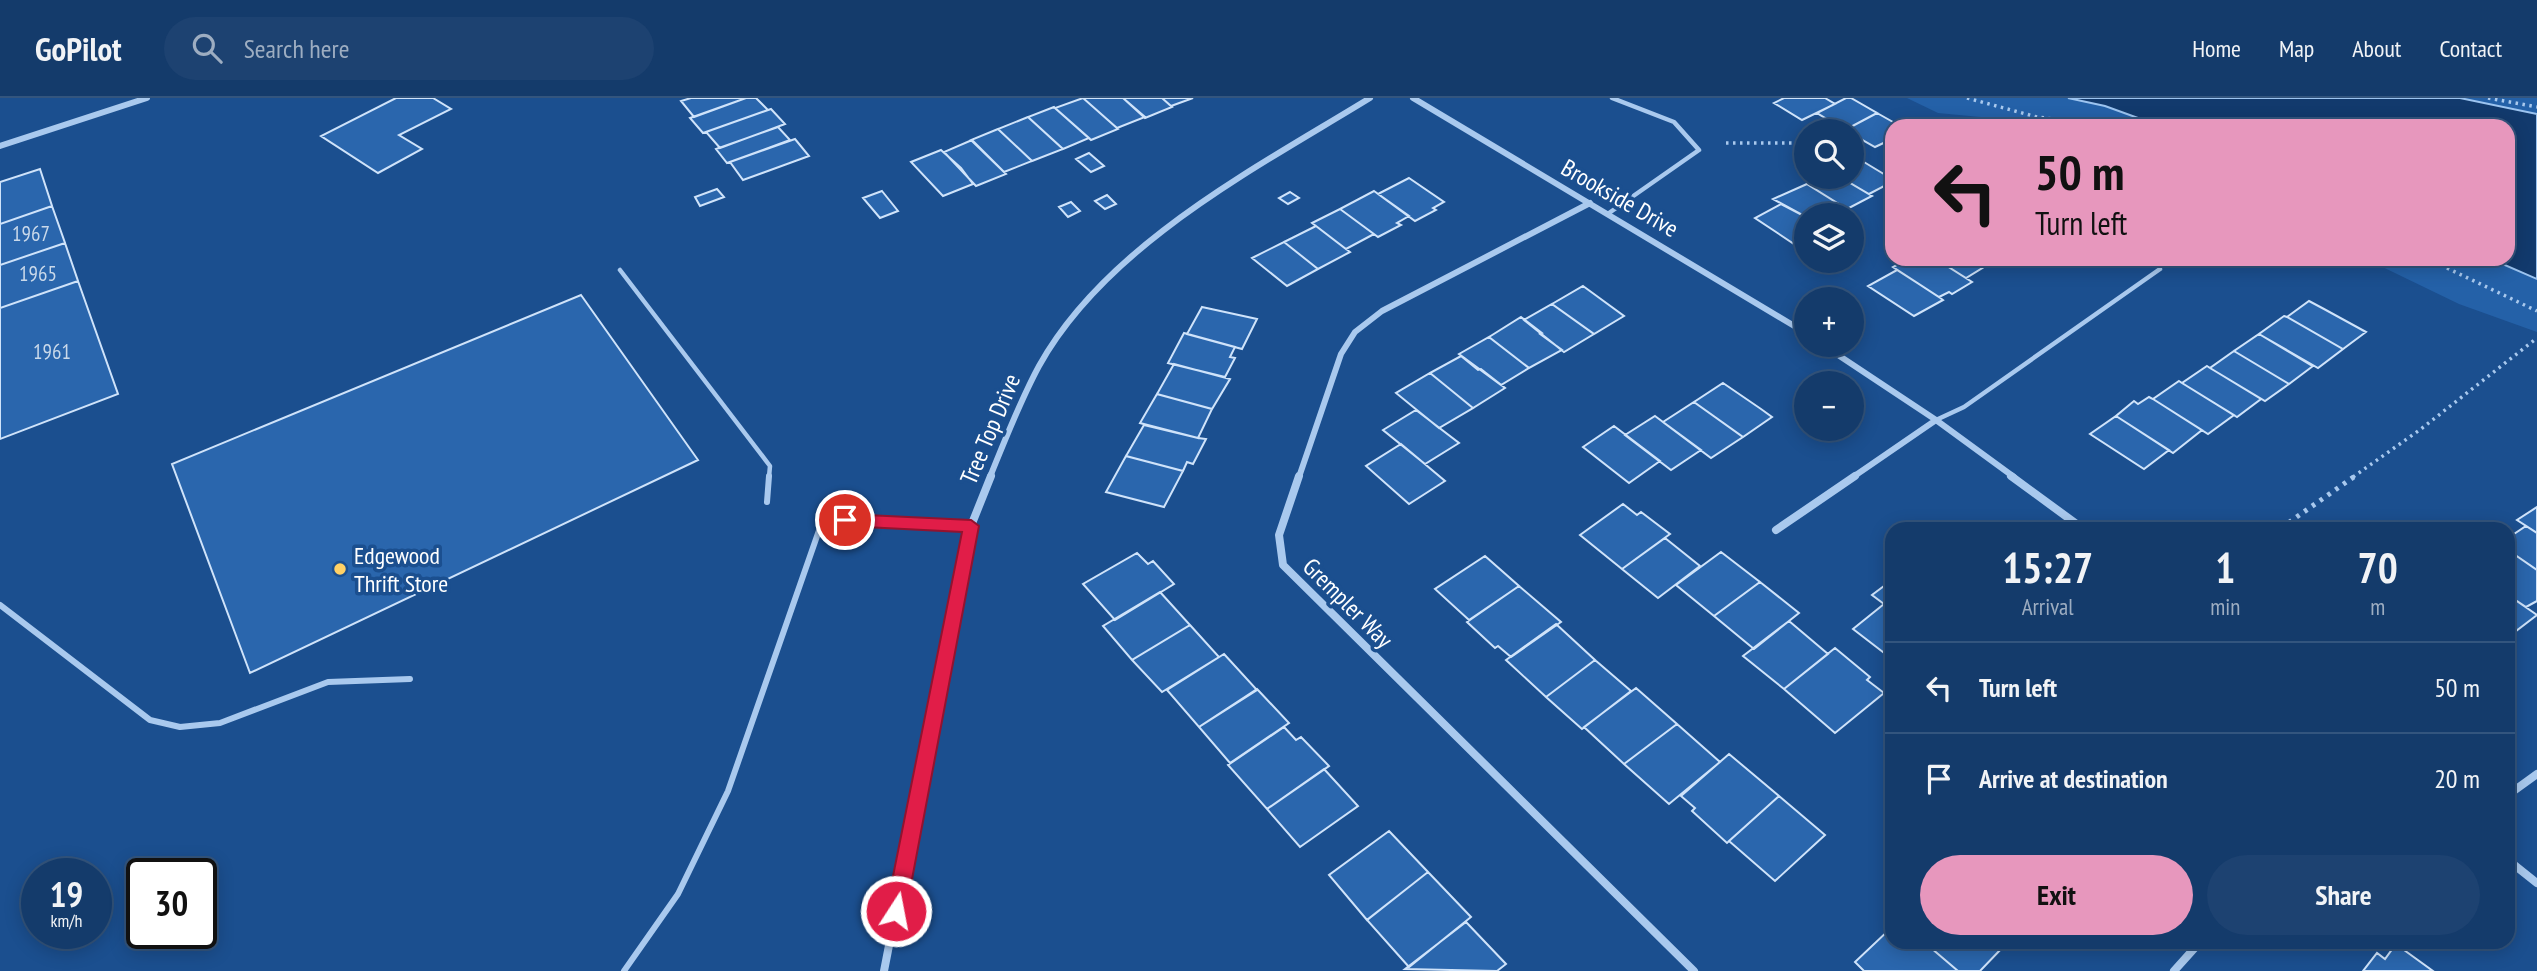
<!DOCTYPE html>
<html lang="en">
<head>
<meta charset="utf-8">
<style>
	:root { --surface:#143b6b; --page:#1d4271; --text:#f1f3f6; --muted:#9dadc1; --line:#33557e; --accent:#e797bd }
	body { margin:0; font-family:"PT Sans Narrow",sans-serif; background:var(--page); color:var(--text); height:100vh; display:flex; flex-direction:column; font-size:26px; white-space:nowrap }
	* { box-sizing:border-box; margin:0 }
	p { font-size:23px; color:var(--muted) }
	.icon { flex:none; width:38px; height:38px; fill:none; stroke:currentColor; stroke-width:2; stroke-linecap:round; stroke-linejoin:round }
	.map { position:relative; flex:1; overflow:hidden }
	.drawer { position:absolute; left:1885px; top:424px; width:630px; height:427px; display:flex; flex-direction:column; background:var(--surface); border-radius:21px; box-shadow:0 4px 18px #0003,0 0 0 2px var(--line) }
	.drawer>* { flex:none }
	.guide { position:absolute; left:1885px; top:21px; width:630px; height:147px; border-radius:21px; box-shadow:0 4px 18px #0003,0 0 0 2px var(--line); background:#e797bd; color:#111; overflow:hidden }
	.buttons { position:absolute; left:1794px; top:21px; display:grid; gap:14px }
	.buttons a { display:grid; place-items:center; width:70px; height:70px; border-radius:50%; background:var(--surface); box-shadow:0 4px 18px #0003,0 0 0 2px var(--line); font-size:35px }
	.speed { position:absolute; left:21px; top:760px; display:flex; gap:14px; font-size:35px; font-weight:700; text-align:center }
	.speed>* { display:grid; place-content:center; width:91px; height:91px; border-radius:50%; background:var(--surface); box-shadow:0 4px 18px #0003,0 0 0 2px var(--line); line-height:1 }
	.speed small { font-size:18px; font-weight:400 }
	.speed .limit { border:4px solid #111; border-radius:10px; background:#fff; color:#111 }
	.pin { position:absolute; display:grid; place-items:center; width:60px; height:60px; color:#fff; margin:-30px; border:4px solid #fff; border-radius:50%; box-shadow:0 2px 7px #0007 }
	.me { position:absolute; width:77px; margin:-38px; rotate:11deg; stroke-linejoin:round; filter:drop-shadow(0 0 5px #0008) }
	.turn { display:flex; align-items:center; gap:24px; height:147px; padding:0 35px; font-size:32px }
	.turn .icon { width:91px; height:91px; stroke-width:2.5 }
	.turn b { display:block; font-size:49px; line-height:60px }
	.eta { display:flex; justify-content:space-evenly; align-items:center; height:119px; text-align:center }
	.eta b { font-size:42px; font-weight:800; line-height:49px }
	.primary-button { display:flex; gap:14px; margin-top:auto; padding:14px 35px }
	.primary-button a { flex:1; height:80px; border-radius:42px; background:var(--accent); color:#111; font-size:28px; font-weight:800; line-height:80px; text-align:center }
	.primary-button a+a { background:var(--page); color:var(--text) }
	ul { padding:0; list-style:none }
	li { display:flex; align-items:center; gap:21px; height:91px; padding:0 35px; border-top:2px solid var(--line) }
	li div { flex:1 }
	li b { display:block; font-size:26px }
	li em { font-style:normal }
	header { display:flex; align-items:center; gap:42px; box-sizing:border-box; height:98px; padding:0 35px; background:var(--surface); border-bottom:2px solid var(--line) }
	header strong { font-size:33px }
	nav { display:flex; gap:38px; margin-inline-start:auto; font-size:24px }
	.search { width:490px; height:63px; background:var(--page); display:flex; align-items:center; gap:18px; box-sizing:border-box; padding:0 24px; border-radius:38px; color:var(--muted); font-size:26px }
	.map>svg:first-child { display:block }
	.green { fill:#2461a8 }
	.water { fill:#123a6d; stroke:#9cc4f0; stroke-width:2 }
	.building { fill:#2a66ad; stroke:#cfe3fa; stroke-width:2 }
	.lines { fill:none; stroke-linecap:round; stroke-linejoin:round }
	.path-far1 { stroke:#a9c9ee; stroke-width:3.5; stroke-dasharray:2.5 4.5; stroke-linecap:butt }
	.path { stroke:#a9c9ee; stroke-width:5; stroke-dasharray:3.5 6; stroke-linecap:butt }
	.service-far1 { stroke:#a9c9ee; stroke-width:4.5 }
	.service { stroke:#a9c9ee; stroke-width:6 }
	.minor-far1 { stroke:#a9c9ee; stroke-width:6 }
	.minor { stroke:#a9c9ee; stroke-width:8 }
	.route { fill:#e11d48; stroke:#92132f; stroke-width:2 }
	.poi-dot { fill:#ffd166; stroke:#1b4f8f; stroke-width:2.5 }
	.labels { text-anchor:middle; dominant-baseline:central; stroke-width:7; stroke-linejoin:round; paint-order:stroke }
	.number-label { font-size:21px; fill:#cad9ea }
	.street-label { font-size:24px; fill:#fff; stroke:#1b4f8f }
	.poi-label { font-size:24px; fill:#fff; stroke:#1b4f8f; text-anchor:start }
</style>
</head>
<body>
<header>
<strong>GoPilot</strong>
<div class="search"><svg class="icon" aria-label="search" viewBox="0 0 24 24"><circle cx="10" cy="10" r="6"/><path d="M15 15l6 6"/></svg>Search here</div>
<nav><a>Home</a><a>Map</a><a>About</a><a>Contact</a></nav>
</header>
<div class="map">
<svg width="2537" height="873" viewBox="0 0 2537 873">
	<rect width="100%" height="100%" fill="#1b4f8f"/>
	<path class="green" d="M 1907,0 L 2537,0 L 2537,234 L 2459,206 L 2366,161 L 2508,161 L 2508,28 L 2078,28 L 1938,15 Z"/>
	<path class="water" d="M 2068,0 L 2460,0 L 2537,16 L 2537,181 L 2491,161 L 2508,161 L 2508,28 L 2160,28 L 2105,8 Z"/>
	<path class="building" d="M 396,0 L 433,0 L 451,11 L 399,37 L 422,51 L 378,75 L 321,38 Z
		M 691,0 L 746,0 L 694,19 L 681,3 Z
		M 746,0 L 756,0 L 768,12 L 703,35 L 690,20 Z
		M 1083,0 L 1123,0 L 1145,19 L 1117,30 Z
		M 1083,0 L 1117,30 L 1118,31 L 1091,42 L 1055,10 Z
		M 1123,0 L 1162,0 L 1172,9 L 1145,20 Z
		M 1162,0 L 1193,0 L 1171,8 Z
		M 1784,0 L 1825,0 L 1835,6 L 1802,22 L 1774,5 Z
		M 1846,0 L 1851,0 L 1877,15 L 1845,32 L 1817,15 Z
		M 1054,9 L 1055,10 L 1089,40 L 1063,51 L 1028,19 Z
		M 771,11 L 785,26 L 720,50 L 706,34 Z
		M 1877,15 L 1900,28 L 1892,28 L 1892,41 L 1875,49 L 1845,32 Z
		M 1028,19 L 1063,51 L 1032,63 L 998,31 Z
		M 778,29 L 790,42 L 727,65 L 716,51 Z
		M 998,31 L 1032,63 L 1004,74 L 971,42 Z
		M 795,41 L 809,58 L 743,82 L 730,64 Z
		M 972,42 L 1006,76 L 976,88 L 944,54 Z
		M 941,52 L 961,70 L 973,86 L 943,98 L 911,64 Z
		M 1089,55 L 1104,68 L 1091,74 L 1076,61 Z
		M 1854,58 L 1892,81 L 1892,84 L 1869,96 L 1840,79 L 1852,79 L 1852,59 Z
		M 40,71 L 52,108 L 0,126 L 0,84 Z
		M 1820,79 L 1840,79 L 1872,98 L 1847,111 L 1807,86 Z
		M 1409,80 L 1444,104 L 1433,110 L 1436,112 L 1415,123 L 1378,96 Z
		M 1807,86 L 1847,111 L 1851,114 L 1845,117 L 1806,117 L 1806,119 L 1773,101 Z
		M 717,91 L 724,99 L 700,108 L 695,99 Z
		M 882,93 L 898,113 L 880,120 L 863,100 Z
		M 1374,93 L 1409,118 L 1397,125 L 1401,127 L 1378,139 L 1340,111 Z
		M 1290,94 L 1299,100 L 1288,106 L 1279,100 Z
		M 1107,97 L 1116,106 L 1105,111 L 1095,103 Z
		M 1071,104 L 1080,113 L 1068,119 L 1059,109 Z
		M 1781,106 L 1806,119 L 1806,143 L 1797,148 L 1755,120 Z
		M 52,108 L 65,145 L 0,167 L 0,126 Z
		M 1340,111 L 1374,136 L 1346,151 L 1312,125 Z
		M 1316,128 L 1350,154 L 1318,171 L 1284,144 Z
		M 1284,144 L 1318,171 L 1287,188 L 1252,160 Z
		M 65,145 L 78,183 L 0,210 L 0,167 Z
		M 1908,161 L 1936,161 L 1972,184 L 1952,196 L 1949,194 L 1939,199 L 1893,169 Z
		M 1936,161 L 1986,161 L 1992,164 L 1966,180 Z
		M 1897,172 L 1939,199 L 1943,202 L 1914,218 L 1868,188 Z
		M 78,183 L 118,296 L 0,341 L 0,210 Z
		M 1583,188 L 1624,218 L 1594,236 L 1552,206 Z
		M 581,197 L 698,362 L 250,575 L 172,366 Z
		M 2309,203 L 2324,211 L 2366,234 L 2343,251 L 2287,219 Z
		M 1552,206 L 1594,236 L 1564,254 L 1524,222 Z
		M 1202,209 L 1257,221 L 1242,251 L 1187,236 Z
		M 2284,218 L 2287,219 L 2343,251 L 2318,270 L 2259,236 Z
		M 1521,219 L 1542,235 L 1540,236 L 1562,252 L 1529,270 L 1489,239 Z
		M 1184,235 L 1235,249 L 1230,259 L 1235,260 L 1225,279 L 1168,265 Z
		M 2259,236 L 2311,267 L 2313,268 L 2289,286 L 2234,253 Z
		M 1489,239 L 1529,270 L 1501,287 L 1459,256 Z
		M 2234,253 L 2289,286 L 2265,303 L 2210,270 Z
		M 1461,258 L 1478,272 L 1481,271 L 1505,290 L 1473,310 L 1430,275 Z
		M 1174,266 L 1230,281 L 1212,311 L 1157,296 Z
		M 2207,268 L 2210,270 L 2261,301 L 2237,319 L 2182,285 Z
		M 1430,275 L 1473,310 L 1439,330 L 1396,295 Z
		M 2179,283 L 2182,285 L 2234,317 L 2208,336 L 2153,301 Z
		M 1723,285 L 1761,311 L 1772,319 L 1743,339 L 1694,304 Z
		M 1157,296 L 1212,311 L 1198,340 L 1140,325 Z
		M 2149,299 L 2153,301 L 2202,332 L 2173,355 L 2116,318 L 2134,303 L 2138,306 Z
		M 1694,304 L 1743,339 L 1711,360 L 1663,324 Z
		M 1416,312 L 1459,345 L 1425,366 L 1383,332 Z
		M 1655,318 L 1663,324 L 1701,352 L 1671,372 L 1625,337 Z
		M 2116,318 L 2169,352 L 2144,371 L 2090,336 Z
		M 1144,327 L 1198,340 L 1206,341 L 1193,366 L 1187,364 L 1183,373 L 1126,358 Z
		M 1614,328 L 1660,363 L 1629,385 L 1583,349 Z
		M 1401,346 L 1445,383 L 1409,406 L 1366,368 Z
		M 1126,358 L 1183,373 L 1164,409 L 1106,394 Z
		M 1623,406 L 1637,417 L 1641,414 L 1670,436 L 1622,471 L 1580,437 Z
		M 2537,409 L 2537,435 L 2517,422 Z
		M 2526,428 L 2537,435 L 2537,472 L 2508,452 L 2508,440 Z
		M 1665,440 L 1700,468 L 1658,500 L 1622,471 Z
		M 2508,452 L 2537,472 L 2537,503 L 2526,509 L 2508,497 Z
		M 1721,454 L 1760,484 L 1714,518 L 1676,487 Z
		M 1137,455 L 1148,466 L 1153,463 L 1174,486 L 1115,522 L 1083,486 Z
		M 1485,458 L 1519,488 L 1469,522 L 1435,491 Z
		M 1892,482 L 1892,512 L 1872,497 Z
		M 1760,484 L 1799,515 L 1754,551 L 1714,518 Z
		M 1519,488 L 1561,524 L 1511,559 L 1498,548 L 1495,550 L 1467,524 Z
		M 1160,494 L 1190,527 L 1132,562 L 1103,528 Z
		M 2508,497 L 2537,517 L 2516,533 L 2512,531 L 2508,534 Z
		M 1884,506 L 1892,512 L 1892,561 L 1853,531 Z
		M 1789,523 L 1828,556 L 1784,591 L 1743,558 Z
		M 1556,526 L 1595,562 L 1546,599 L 1506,562 Z
		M 1190,527 L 1219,559 L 1162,594 L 1132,562 Z
		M 1835,550 L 1870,579 L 1867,582 L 1884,595 L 1835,635 L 1784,591 Z
		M 1224,556 L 1257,592 L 1199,629 L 1167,592 Z
		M 1595,562 L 1631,593 L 1582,631 L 1546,599 Z
		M 1636,590 L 1677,626 L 1624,666 L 1584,629 Z
		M 1257,591 L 1289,625 L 1230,665 L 1199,629 Z
		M 1677,626 L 1720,664 L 1669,706 L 1624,666 Z
		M 1284,629 L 1296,642 L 1301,639 L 1329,668 L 1267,711 L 1228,667 Z
		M 1729,656 L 1779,698 L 1727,745 L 1692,713 L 1695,710 L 1681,698 Z
		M 1324,671 L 1358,708 L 1300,749 L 1267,711 Z
		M 1779,698 L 1825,737 L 1775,783 L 1729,743 Z
		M 1389,733 L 1428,774 L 1367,822 L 1329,777 Z
		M 1428,774 L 1471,819 L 1409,869 L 1367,822 Z
		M 1466,824 L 1506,866 L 1497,873 L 1405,871 Z
		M 1892,829 L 1892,844 L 1924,844 L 1958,873 L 1864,873 L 1855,864 Z
		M 1924,844 L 1994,844 L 2002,850 L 1980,873 L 1958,873 Z
		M 2396,846 L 2404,852 L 2433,873 L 2363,873 L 2377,855 L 2385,861 Z"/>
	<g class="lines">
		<path class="path-far1" d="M 1967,0 L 2037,19 L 2111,28
			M 2488,0 L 2537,9
			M 1726,45 L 1806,45
			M 2428,161 L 2537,213
			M 2353,379 L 2421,331 L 2537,240"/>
		<path class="path" d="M 2281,430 L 2355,378"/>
		<path class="service-far1" d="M 1609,115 L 1699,52 L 1674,24 L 1612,0
			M 620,172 L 770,368 L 769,379
			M 1936,322 L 1964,309 L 2160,171"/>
		<path class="service" d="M 767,404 L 769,378
			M 0,507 L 150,622 L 180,629 L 220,625 L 328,584 L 410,581
			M 624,873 L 678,796 L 728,693 L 823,421 L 971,428"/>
		<path class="minor-far1" d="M 1413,0 L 1806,235
			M 0,48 L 147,0
			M 1823,247 L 1936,322 L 2014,379
			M 990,379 C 1005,342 1020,303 1039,268 C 1106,147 1256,70 1370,0
			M 1299,379 L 1341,256 L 1355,234 L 1382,213 L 1590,105
			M 1853,379 L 1936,322"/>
		<path class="minor" d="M 1299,378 L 1279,437 L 1283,467 L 1694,873
			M 2011,378 L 2082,430
			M 1776,432 L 1855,378
			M 2508,697 L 2537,676
			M 2508,762 L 2537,785
			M 884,873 L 971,428 L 991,378
			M 2174,873 L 2200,844"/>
	</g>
	<path class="route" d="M 845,416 L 971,422 L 979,428 L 906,813 L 903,820 L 896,822 L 889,820 L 886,813 L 962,434 L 845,428 L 838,422 Z"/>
	<circle class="poi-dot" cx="340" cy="471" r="7"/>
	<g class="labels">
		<g class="number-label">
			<text x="31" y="135">1967</text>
			<text x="38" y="175">1965</text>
			<text x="52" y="253">1961</text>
		</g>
		<g class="street-label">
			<text transform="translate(1620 100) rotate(30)">Brookside Drive</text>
			<text transform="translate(990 331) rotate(-67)">Tree Top Drive</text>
			<text transform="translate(1348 505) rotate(45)">Grempler Way</text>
		</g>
		<g class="poi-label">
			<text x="354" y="457">Edgewood<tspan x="354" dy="28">Thrift Store</tspan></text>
		</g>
	</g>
</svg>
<div class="buttons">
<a><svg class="icon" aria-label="search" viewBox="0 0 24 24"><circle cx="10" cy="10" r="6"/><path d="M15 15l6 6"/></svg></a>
<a><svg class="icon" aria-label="layers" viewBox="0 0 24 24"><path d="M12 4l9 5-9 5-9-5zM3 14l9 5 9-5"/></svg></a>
<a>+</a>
<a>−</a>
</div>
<div class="speed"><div>19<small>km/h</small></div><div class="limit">30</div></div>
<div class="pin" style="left:845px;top:422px;background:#d93025"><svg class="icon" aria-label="arrive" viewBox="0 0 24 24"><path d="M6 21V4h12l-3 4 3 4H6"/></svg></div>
<svg class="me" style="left:896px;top:813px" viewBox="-20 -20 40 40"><circle r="17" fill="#e11d48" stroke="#fff" stroke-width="3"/><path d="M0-11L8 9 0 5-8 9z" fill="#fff"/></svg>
<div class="guide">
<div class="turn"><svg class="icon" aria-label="left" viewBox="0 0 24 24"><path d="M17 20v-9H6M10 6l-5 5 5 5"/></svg><div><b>50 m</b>Turn left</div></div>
</div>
<section class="drawer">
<div class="eta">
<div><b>15:27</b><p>Arrival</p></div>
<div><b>1</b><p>min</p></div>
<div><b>70</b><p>m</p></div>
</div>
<ul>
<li><svg class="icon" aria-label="left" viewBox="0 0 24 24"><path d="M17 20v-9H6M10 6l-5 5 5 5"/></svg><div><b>Turn left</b></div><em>50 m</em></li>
<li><svg class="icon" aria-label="arrive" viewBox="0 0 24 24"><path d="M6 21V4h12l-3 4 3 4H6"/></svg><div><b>Arrive at destination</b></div><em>20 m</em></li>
</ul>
<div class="primary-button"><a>Exit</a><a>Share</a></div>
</section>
</div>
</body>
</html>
